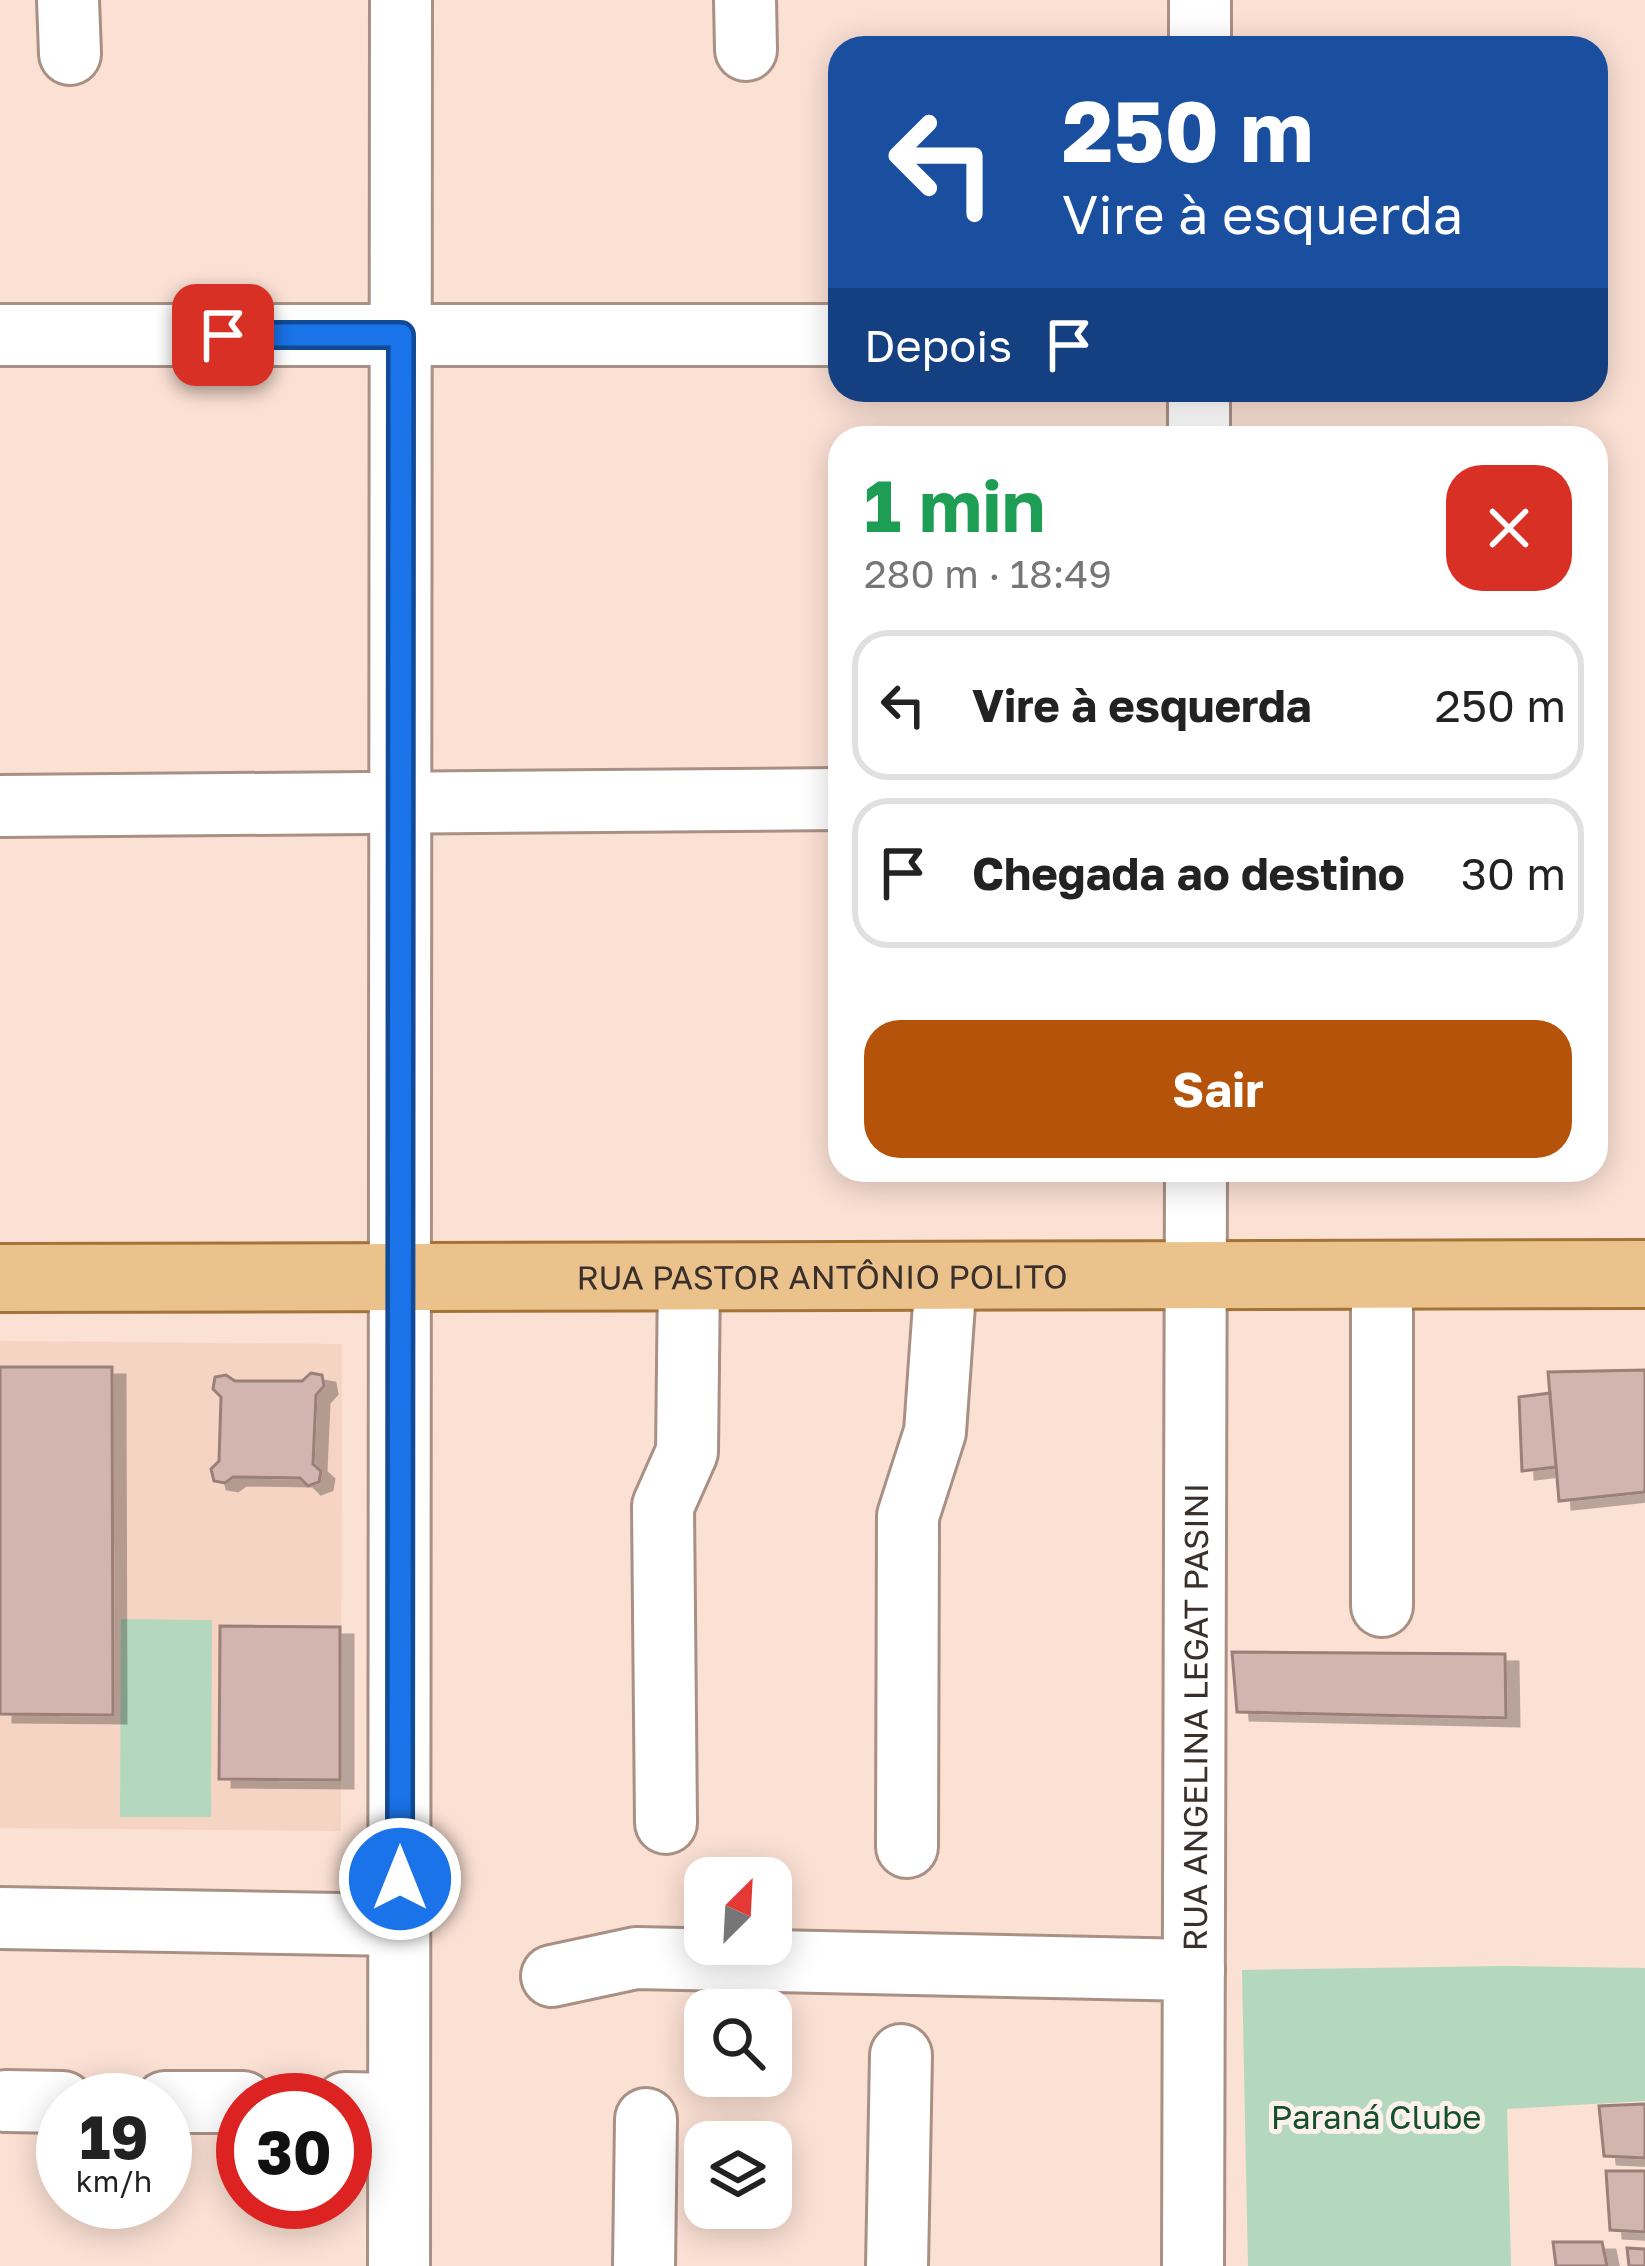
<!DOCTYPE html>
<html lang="pt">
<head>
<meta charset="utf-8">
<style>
	:root { --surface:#fff; --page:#f2f2f2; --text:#222; --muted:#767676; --line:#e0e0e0; --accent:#b45309 }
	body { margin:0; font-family:"Golos Text",sans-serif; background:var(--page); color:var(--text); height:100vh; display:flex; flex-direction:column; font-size:45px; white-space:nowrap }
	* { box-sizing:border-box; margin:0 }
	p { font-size:39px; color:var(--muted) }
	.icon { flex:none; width:66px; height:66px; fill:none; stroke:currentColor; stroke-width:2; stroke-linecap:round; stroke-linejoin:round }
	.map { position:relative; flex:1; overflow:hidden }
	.side { position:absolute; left:828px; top:426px; width:780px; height:756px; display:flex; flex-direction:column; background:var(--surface); border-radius:36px; box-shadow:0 6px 30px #0003 }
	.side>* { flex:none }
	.hud { position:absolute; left:828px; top:36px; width:780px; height:366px; border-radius:36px; box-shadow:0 6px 30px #0003; background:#1a4fa0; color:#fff; overflow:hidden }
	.needle { width:78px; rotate:24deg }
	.tools { position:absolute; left:684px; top:1857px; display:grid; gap:24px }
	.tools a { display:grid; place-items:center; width:108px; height:108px; border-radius:24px; background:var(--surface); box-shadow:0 6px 30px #0003; font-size:60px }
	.speed { position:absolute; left:36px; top:2073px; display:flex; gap:24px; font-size:60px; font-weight:700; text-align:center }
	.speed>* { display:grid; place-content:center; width:156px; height:156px; border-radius:50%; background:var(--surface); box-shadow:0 6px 30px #0003; line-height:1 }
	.speed small { font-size:30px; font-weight:400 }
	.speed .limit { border:18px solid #d22; background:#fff; color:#111 }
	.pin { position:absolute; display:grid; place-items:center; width:102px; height:102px; color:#fff; margin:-51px; border-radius:24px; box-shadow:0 6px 18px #0006 }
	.me { position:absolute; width:132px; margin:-66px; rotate:0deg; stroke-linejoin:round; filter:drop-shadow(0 0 9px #0008) }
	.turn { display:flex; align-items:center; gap:42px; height:252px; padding:0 36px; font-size:54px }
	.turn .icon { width:156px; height:156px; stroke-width:2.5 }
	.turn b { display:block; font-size:84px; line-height:102px }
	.then { display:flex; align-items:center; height:114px; padding:0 36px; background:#0003; gap:24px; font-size:45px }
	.round { display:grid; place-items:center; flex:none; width:126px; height:126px; border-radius:36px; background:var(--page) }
	.overview { display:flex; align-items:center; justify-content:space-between; height:204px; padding:0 36px }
	h1 { font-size:72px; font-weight:700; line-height:90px; color:#1e9e55 }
	.cta { display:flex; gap:24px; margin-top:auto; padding:24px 36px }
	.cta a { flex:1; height:138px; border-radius:36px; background:var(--accent); color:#fff; font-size:48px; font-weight:700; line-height:138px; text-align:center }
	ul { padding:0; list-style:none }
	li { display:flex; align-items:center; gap:36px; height:150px; margin:0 24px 18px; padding:0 12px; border:6px solid var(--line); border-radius:36px }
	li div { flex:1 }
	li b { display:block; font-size:45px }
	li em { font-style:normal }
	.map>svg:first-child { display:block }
	.built { fill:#f6d4c4 }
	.green { fill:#b3d8bd }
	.building { fill:#d2b5af; stroke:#9b807a; stroke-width:3; filter:url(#shadow) }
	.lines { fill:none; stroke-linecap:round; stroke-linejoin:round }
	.minor-casing { stroke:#a99085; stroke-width:66 }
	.major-casing { stroke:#a47338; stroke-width:72 }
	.minor { stroke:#fff; stroke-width:60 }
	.major { stroke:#ebc18c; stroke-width:66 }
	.route-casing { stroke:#114b97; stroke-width:30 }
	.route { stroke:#1a73e8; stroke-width:21 }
	.labels { text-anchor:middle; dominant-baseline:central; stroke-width:10; stroke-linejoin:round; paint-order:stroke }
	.street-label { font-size:33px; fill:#3a302b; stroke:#fcf1ec }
	.park-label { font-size:33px; fill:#15502d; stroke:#fcf1ec }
</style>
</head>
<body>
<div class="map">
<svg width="1645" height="2266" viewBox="0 0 1645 2266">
	<defs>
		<filter id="shadow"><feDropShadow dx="13" dy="8" stdDeviation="0" flood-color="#0004"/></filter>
	</defs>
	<rect width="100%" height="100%" fill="#fbe0d4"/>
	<path class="built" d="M 0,1341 L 342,1344 L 341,1831 L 0,1828 Z"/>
	<path class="green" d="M 121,1619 L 212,1620 L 211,1817 L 120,1817 Z
		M 1504,1966 L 1645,1968 L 1645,2101 L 1507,2109 L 1511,2266 L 1248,2266 L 1242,1970 Z"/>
	<path class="building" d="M 0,1367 L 112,1367 L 113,1715 L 0,1714 Z
		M 1645,1370 L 1645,1492 L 1559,1501 L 1548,1372 Z
		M 311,1373 L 322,1375 L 324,1386 L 316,1395 L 313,1464 L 321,1471 L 319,1482 L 308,1486 L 300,1478 L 233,1477 L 225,1483 L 214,1481 L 211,1469 L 219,1461 L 221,1397 L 213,1389 L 215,1377 L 226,1375 L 235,1381 L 302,1381 Z
		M 1550,1393 L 1556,1467 L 1522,1471 L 1519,1397 Z
		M 220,1626 L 340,1627 L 340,1780 L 219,1779 Z
		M 1232,1652 L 1505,1654 L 1506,1718 L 1237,1712 Z
		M 1645,2104 L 1645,2158 L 1604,2156 L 1599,2106 Z
		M 1606,2171 L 1645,2171 L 1645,2232 L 1610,2230 Z
		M 1553,2242 L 1602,2242 L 1607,2266 L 1556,2266 Z
		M 1627,2248 L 1645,2249 L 1645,2266 L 1629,2266 Z"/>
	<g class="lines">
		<g class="minor-casing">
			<g id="minor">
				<path d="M 68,0 L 70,54"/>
				<path d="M 745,0 L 746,50"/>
				<path d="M 1200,48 L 1200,0"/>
				<path d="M 0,335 L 840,335"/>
				<path d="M 1199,438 L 1199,390"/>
				<path d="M 0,806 L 840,799"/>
				<path d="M 1382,1606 L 1382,1275"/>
				<path d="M 666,1823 L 663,1506 L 687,1452 L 689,1277"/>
				<path d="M 907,1847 L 908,1516 L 935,1432 L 946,1276"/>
				<path d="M 0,1918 L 399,1925"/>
				<path d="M 552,1976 L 636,1958 L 1194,1970"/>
				<path d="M 6,2101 L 63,2102"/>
				<path d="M 165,2102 L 243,2102"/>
				<path d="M 345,2103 L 399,2104"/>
				<path d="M 399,2266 L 401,0"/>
				<path d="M 644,2266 L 646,2119"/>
				<path d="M 897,2266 L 901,2055"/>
				<path id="s1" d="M 1193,2266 L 1196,1170"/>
			</g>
		</g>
		<g class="major-casing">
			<g id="major">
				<path id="s2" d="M 0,1278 L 1645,1274"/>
			</g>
		</g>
		<use href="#minor" class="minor"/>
		<use href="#major" class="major"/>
	</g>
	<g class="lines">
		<g class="route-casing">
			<path id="route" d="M 223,335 L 401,335 L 400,1879"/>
		</g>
		<use href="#route" class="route"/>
	</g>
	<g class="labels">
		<g class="street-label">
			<text stroke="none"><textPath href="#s2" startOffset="822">RUA PASTOR ANTÔNIO POLITO</textPath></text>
			<text stroke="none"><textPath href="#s1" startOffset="549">RUA ANGELINA LEGAT PASINI</textPath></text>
		</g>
		<g class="park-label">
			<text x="1376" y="2116">Paraná Clube</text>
		</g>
	</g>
</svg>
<div class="tools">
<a><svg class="needle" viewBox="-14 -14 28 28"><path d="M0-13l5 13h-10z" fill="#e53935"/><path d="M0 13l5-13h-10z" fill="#767676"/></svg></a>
<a><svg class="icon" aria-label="search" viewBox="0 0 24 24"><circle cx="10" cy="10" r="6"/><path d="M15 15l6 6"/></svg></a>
<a><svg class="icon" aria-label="layers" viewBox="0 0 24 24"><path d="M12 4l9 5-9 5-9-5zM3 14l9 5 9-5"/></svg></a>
</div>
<div class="speed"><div>19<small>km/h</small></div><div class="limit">30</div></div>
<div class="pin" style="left:223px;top:335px;background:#d93025"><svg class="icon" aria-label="arrive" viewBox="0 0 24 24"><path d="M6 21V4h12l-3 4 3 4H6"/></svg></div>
<svg class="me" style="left:400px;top:1879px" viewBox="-20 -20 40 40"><circle r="17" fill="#1a73e8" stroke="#fff" stroke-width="3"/><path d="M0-11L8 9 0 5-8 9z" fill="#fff"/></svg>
<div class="hud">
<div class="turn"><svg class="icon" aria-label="left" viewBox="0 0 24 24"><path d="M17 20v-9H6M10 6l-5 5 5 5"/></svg><div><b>250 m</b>Vire à esquerda</div></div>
<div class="then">Depois<svg class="icon" aria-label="arrive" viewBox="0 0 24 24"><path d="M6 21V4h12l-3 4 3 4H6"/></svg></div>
</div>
<section class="side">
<div class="overview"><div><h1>1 min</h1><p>280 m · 18:49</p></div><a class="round" style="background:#d93025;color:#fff"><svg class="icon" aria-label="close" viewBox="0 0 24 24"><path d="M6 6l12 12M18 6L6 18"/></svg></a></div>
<ul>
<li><svg class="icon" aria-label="left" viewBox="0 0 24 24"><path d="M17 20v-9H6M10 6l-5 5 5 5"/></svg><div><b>Vire à esquerda</b></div><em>250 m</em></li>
<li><svg class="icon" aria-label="arrive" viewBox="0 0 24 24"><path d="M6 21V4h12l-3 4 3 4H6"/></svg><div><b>Chegada ao destino</b></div><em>30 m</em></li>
</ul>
<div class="cta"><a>Sair</a></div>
</section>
</div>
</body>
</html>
